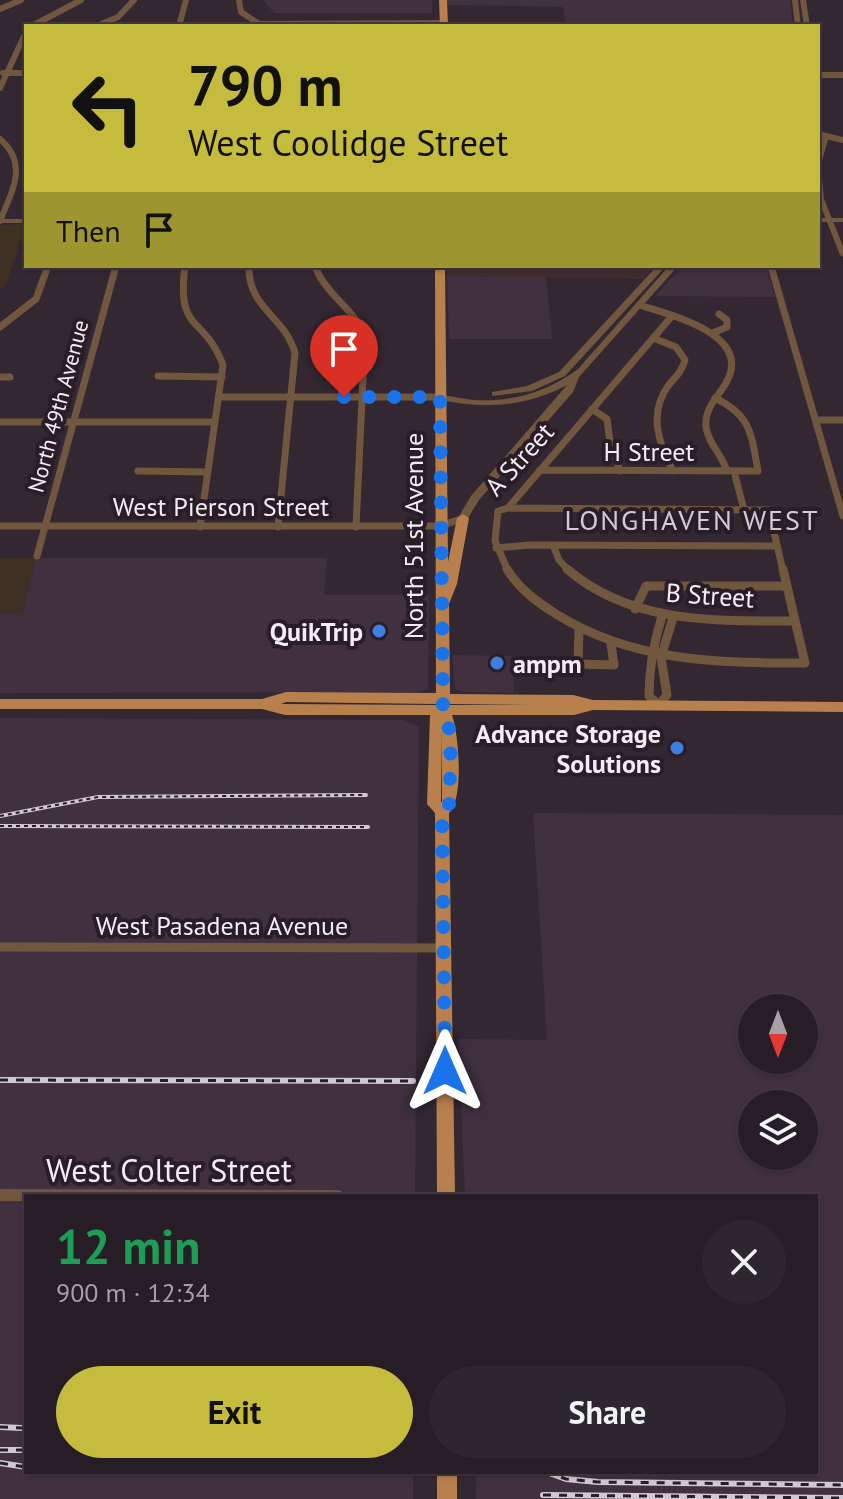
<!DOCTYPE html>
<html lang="en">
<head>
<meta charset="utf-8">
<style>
	:root { --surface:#261d26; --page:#2e262e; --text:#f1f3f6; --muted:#a4a2a7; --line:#423b43; --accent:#c5bc3d }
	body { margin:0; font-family:"PT Sans",sans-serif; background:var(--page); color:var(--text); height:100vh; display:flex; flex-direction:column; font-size:30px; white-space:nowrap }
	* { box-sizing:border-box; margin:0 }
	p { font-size:26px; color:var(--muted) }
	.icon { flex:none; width:44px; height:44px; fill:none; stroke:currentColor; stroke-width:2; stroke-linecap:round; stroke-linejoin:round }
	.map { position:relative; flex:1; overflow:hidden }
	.side { position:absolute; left:24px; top:1194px; width:794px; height:280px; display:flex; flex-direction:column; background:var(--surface); border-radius:0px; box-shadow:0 2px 6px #0004,0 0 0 2px var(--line) }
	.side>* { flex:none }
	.guide { position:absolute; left:24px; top:24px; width:796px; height:244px; border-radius:0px; box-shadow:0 2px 6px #0004,0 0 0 2px var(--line); background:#c5bc3d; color:#111; overflow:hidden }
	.needle { width:52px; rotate:180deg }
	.controls { position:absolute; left:738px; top:994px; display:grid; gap:16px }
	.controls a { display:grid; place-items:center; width:80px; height:80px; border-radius:50%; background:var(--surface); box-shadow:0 2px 6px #0004,0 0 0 2px var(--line); font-size:40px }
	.pin { position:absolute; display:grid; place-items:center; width:68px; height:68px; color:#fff; margin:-82px -34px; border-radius:50% 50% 50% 0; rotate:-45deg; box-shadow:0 0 8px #0007 }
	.pin .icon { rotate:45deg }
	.me { position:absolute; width:88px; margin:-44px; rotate:0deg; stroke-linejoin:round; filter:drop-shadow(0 0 6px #0008) }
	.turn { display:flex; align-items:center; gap:28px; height:168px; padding:0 32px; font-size:36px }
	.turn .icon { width:104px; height:104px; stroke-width:2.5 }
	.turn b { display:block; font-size:56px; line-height:68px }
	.then { display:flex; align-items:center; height:76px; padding:0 32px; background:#0003; gap:16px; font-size:30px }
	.round { display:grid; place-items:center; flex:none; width:84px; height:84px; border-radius:42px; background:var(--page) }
	.headline { display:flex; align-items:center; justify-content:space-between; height:136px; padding:0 32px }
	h1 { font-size:48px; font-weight:700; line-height:60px; color:#1e9e55 }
	.cta { display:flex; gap:16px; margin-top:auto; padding:16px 32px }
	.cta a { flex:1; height:92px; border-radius:48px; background:var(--accent); color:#111; font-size:32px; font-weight:700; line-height:92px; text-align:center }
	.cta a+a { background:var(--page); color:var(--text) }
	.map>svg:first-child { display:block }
	.built { fill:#403040; fill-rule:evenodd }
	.education { fill:#3e3123 }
	.medical { fill:#412d30 }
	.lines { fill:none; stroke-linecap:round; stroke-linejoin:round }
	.minor-far3 { stroke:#72573f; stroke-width:6 }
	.minor-far2 { stroke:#72573f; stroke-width:7 }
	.minor-far1 { stroke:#72573f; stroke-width:9 }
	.minor { stroke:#72573f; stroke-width:12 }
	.tertiary { fill:#72573f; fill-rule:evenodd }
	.primary { fill:#b8804d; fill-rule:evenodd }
	.rail-far1-casing { stroke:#d1c9d1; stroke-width:4 }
	.rail-casing { stroke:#d1c9d1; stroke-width:6 }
	.rail-far1 { stroke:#291e28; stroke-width:2; stroke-dasharray:4; stroke-linecap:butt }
	.rail { stroke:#291e28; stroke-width:3; stroke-dasharray:8; stroke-linecap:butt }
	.route { stroke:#1a73e8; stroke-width:14; stroke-dasharray:0 25.2 }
	.shop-dot { fill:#3f7fe0; stroke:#291e28; stroke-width:3 }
	.labels { text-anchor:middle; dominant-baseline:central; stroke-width:8; stroke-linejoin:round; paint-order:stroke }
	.far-street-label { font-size:22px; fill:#f4ecf4; stroke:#291e28 }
	.street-label { font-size:26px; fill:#f4ecf4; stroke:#291e28 }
	.poi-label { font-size:26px; font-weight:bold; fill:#f4ecf4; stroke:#291e28; text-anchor:end }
	.neighbourhood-label { font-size:28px; letter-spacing:2px; fill:#d7c8d6; stroke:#291e28 }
	.near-street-label { font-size:32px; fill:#f4ecf4; stroke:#291e28 }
</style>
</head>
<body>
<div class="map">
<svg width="843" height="1499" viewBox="0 0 843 1499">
	<rect width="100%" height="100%" fill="#332732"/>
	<path class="built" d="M 263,0 L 432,0 L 432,13 L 274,13 Z
		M 446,0 L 790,0 L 793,26 L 566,26 L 563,7 L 447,5 Z
		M 683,266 L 766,266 L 775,297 L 655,296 Z
		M 447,276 L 546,277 L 552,339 L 449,339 Z
		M 36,558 L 327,558 L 324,595 L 429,595 L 428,689 L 421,692 L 0,693 L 0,614 L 22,614 Z
		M 452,655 L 512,656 L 514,693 L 464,692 L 455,689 Z
		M 0,718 L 404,720 L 419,727 L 415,1196 L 26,1196 L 26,1472 L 413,1472 L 413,1499 L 0,1499 Z
		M 533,813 L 843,815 L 843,1499 L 476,1499 L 476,1472 L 816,1472 L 816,1196 L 465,1196 L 458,1039 L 547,1040 ZM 752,1008 L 804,1008 L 804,1060 L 752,1060 ZM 752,1104 L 804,1104 L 804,1156 L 752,1156 Z"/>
	<path class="education" d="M 26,224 L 6,285 L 0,289 L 0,225 Z
		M 0,558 L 36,558 L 22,614 L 0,614 Z"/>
	<path class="medical" d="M 447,266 L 655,266 L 643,279 L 447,276 Z"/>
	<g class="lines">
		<path class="minor-far3" d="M 239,0 L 241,12 L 262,26
			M 0,9 L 21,0
			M 260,24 L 444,23
			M 32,26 L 81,0
			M 97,26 L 118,17 L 134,0
			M 179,26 L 186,0
			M 3,73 L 26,73
			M 818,75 L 843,75
			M 0,88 L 26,32
			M 818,134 L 843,140
			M 0,139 C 29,164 12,191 0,221
			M 818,164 L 826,136
			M 818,168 L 821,199 L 842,252"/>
		<path class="minor-far2" d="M 842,250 L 843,253
			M 185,266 C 176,334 204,314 223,365 L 200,527
			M 249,266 C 248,309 284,315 295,353 L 278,527
			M 315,266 C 325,294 353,308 365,335 L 356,527
			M 771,266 L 843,516
			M 639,305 C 670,315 754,334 726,383 C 718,397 704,408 706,427 C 708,443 722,455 727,471
			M 0,327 L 36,299 L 48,266
			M 713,333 L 727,327 L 727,320 L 719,314
			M 653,338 L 676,347 L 685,360 C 682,372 675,377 668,386 C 648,414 659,444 673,471
			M 158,376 L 222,377
			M 0,377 L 10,377
			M 219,397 L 440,397
			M 592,409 L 607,419 L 610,442 L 620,471
			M 816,420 L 843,420
			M 0,422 L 215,422
			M 540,470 L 758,471 C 751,434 752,416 715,398
			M 138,471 L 207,472
			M 734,471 L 744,510
			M 508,508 L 769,510 L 783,571
			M 508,508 L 672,316
			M 0,526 L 441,526
			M 553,545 L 559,560 L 569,571
			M 496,548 L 529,545 L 777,546
			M 37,556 L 116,266
			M 508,571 L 495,541 L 498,511 L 508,508"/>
		<path class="minor-far1" d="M 507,569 C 519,589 537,602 556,614 C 633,662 717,663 805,663 L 783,569
			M 567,569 C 631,624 715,621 794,621
			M 635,609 L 646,586 L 786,586
			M 662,616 C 654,642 649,668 649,696 L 659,705 L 667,695 L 661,657 L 673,618
			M 579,630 L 578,664 L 614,665 L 611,644
			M 0,947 L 444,948"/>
		<path class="minor" d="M 0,1195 L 338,1196"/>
		<path class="tertiary" d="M 792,0 L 798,0 L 801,26 L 795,26 Z
			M 800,0 L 806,0 L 810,26 L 804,26 Z
			M 818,218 L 843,218 L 843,222 L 818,222 Z
			M 0,219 L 26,219 L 26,223 L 0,223 Z
			M 657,266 L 666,266 L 565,376 L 532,391 L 492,396 L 492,392 L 527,386 L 559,372 Z
			M 669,266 L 678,266 L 579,377 L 573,392 L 479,500 L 467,520 L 441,530 L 437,529 L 436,526 L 437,523 L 459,516 L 471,496 L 567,385 C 526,407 482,410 437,399 L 437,395 C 449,395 462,399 475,400 C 513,402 547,392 578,369 Z"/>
		<path class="primary" d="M 439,0 L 447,0 L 448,26 L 440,26 Z
			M 435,266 L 445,266 L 448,562 L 457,518 L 463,514 L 469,518 L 457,584 L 449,604 L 450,694 L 573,695 L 593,700 L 843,702 L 843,712 L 593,710 L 574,715 L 452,715 C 459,735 464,799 449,813 L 455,1196 L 437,1196 L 435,813 L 427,804 L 430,715 L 285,715 L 262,709 L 0,709 L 0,699 L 262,699 L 286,692 L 436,693 ZM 286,702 L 436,704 L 436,705 L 281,704 ZM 450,704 L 530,705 L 450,705 ZM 442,729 L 442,802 L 441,802 Z
			M 437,1472 L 457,1472 L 457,1499 L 437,1499 Z"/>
		<g class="rail-far1-casing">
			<path id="rail-far1" d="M 0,816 L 98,797 L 366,795
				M 0,826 L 368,827"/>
		</g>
		<g class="rail-casing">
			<path id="rail" d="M 0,1080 L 413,1081
				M 0,1427 L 22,1428
				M 0,1450 L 26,1450
				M 0,1463 L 26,1467
				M 546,1472 L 566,1479 L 598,1482 L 843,1485
				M 543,1495 L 843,1498"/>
		</g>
		<use href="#rail-far1" class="rail-far1"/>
		<use href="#rail" class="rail"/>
	</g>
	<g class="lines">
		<path class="route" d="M 344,397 L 440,397 L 443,710 C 455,730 449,779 449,804 L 442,811 L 445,1071"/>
	</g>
	<g class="shop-dot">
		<circle cx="379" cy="631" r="8"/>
		<circle cx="497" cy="663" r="8"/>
		<circle cx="677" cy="748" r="8"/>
	</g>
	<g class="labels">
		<g class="far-street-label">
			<text transform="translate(58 406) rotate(-75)">North 49th Avenue</text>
		</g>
		<g class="street-label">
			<text x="649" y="451">H Street</text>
			<text transform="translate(519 459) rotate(-48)">A Street</text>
			<text x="221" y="506">West Pierson Street</text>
			<text transform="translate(413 536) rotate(-90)">North 51st Avenue</text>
			<text transform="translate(710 595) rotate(4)">B Street</text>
			<text x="222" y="925">West Pasadena Avenue</text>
		</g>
		<g class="poi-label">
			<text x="363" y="631">QuikTrip</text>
			<text x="513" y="663" text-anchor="start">ampm</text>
			<text x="661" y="733">Advance Storage<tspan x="661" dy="30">Solutions</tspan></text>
		</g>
		<g class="neighbourhood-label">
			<text x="692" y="519">LONGHAVEN WEST</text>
		</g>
		<g class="near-street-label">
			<text x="169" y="1170">West Colter Street</text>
		</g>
	</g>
</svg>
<div class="controls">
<a><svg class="needle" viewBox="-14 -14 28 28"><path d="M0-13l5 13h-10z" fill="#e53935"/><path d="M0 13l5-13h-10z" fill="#a4a2a7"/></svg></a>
<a><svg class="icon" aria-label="layers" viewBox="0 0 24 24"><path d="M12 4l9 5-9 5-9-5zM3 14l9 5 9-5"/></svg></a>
</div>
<div class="pin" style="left:344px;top:397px;background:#d93025"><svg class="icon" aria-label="arrive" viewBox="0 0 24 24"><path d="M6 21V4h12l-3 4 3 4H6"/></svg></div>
<svg class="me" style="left:445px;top:1071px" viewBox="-20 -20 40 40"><path d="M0-17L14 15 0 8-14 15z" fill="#1a73e8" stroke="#fff" stroke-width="4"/></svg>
<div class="guide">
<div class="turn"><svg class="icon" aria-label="left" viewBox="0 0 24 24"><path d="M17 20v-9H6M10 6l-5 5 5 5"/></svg><div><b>790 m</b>West Coolidge Street</div></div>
<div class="then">Then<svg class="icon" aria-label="arrive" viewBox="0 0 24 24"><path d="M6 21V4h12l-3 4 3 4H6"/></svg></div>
</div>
<section class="side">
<div class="headline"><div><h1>12 min</h1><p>900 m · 12:34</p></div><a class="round"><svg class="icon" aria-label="close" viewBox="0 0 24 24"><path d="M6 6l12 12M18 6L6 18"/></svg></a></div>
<div class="cta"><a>Exit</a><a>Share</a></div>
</section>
</div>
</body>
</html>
